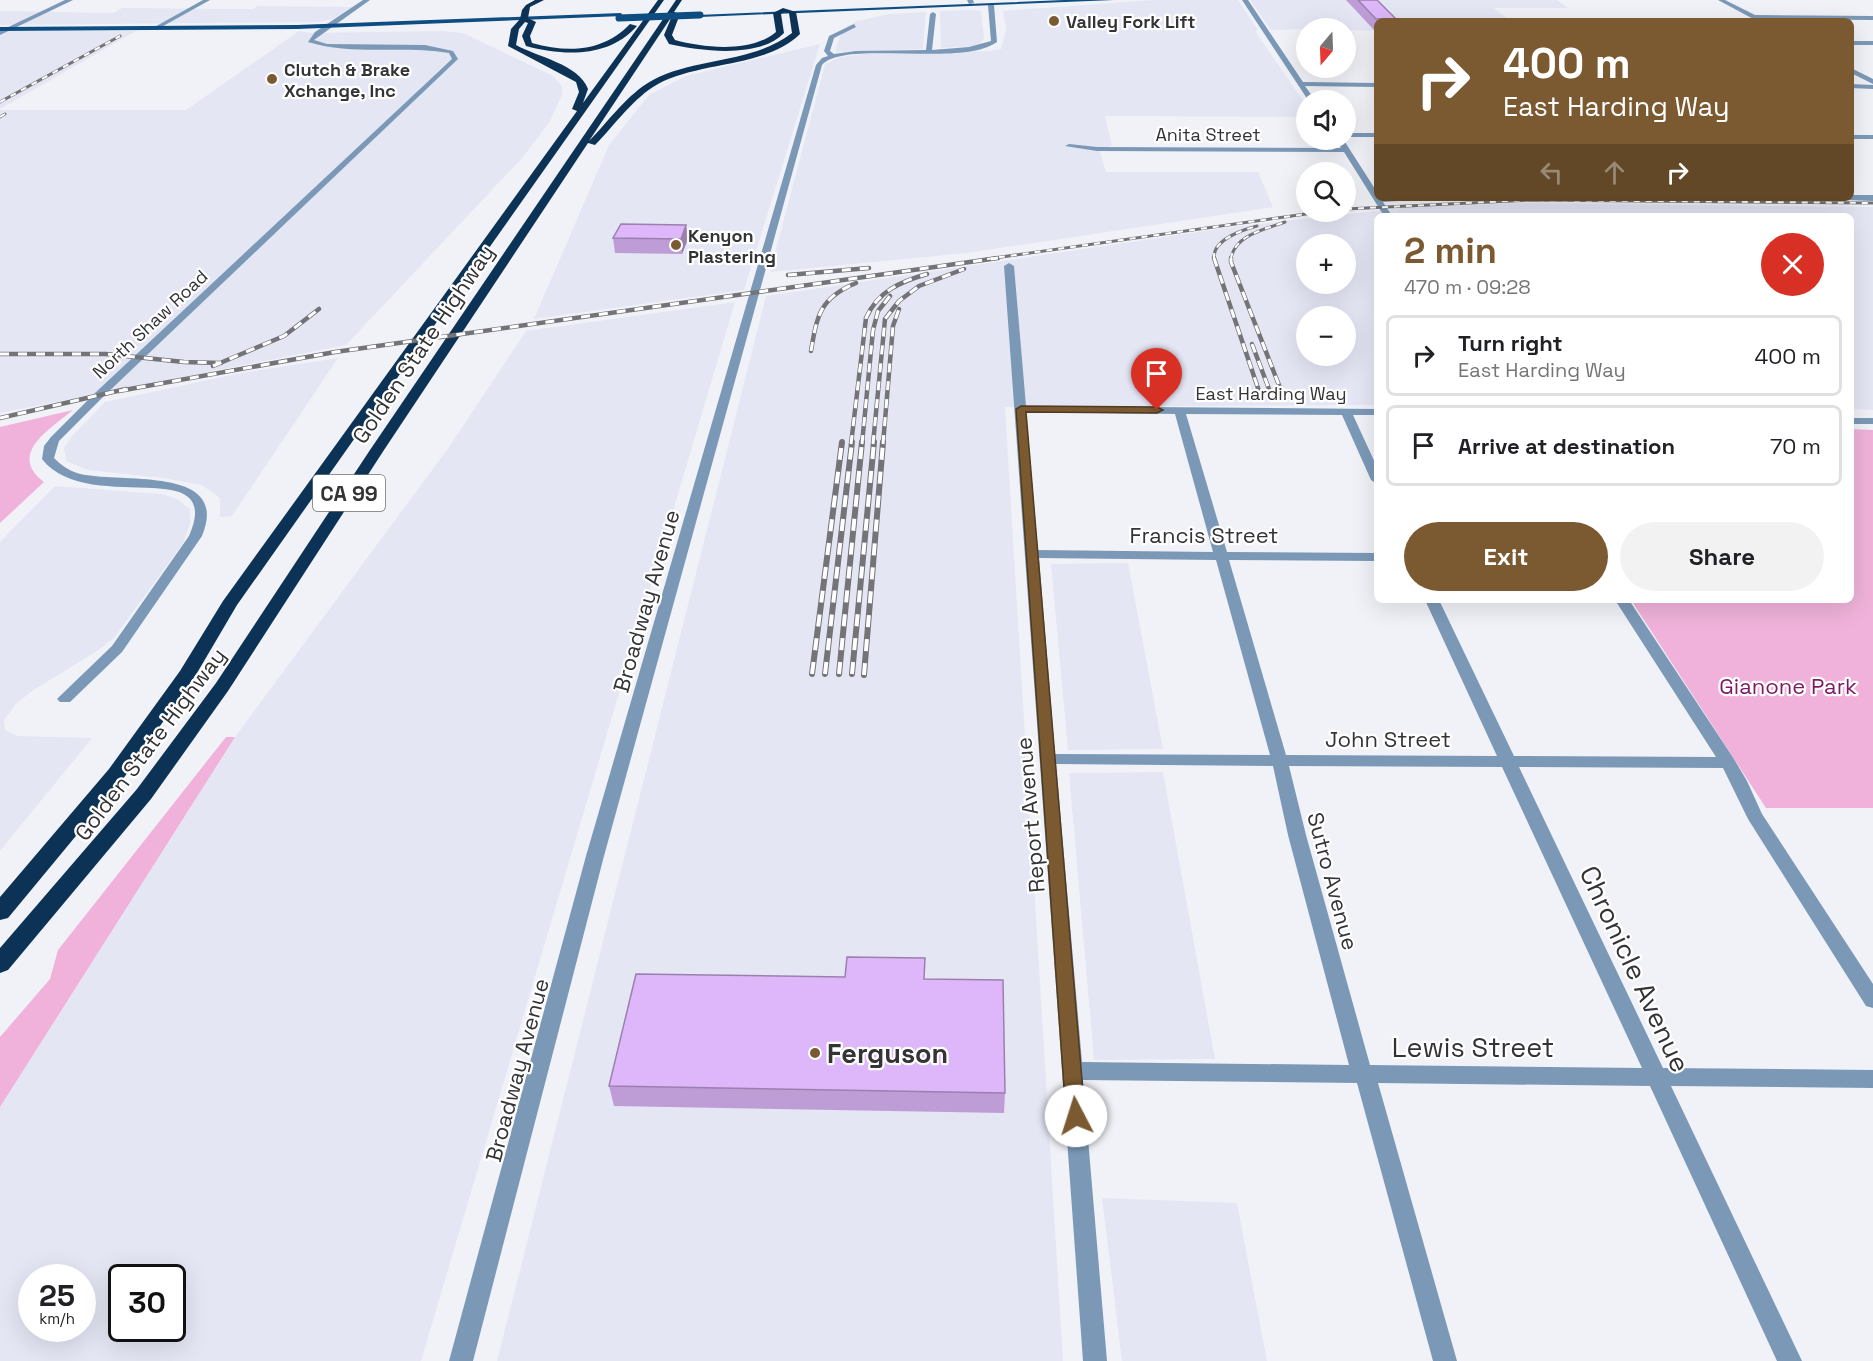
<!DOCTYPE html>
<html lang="en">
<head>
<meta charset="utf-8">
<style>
	:root { --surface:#fff; --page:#f2f2f2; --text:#202124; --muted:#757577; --line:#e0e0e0; --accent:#7b5a31 }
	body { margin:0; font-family:"Space Grotesk",sans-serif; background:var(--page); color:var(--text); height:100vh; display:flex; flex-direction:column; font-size:22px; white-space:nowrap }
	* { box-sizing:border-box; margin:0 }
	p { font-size:20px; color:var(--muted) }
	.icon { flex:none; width:33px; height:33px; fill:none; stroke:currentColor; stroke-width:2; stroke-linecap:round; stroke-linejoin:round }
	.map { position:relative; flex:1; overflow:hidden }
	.drawer { position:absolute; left:1374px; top:213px; width:480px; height:390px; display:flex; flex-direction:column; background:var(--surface); border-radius:9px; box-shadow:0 6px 24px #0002 }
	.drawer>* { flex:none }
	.banner { position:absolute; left:1374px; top:18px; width:480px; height:183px; border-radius:9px; box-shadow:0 6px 24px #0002; background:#7b5a31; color:#fff; overflow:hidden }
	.needle { width:39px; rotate:199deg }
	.buttons { position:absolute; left:1296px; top:18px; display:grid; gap:12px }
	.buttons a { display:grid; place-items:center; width:60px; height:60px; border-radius:50%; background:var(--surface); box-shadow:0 6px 24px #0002; font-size:30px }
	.speed { position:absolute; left:18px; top:1264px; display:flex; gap:12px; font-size:30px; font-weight:700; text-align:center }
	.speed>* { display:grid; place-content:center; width:78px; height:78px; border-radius:50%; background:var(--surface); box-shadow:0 6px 24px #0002; line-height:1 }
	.speed small { font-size:15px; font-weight:400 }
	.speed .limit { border:3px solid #111; border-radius:9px; background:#fff; color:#111 }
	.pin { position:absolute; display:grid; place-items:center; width:51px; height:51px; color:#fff; margin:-62px -26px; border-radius:50% 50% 50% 0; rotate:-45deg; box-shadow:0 0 6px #0007 }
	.pin .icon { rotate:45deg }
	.me { position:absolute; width:66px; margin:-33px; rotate:355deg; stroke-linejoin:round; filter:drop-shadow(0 0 4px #0008) }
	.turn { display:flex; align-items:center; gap:21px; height:126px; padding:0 30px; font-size:27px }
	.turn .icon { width:78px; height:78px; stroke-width:2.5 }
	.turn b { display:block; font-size:42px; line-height:51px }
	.lanes { display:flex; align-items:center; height:57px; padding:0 30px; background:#0003; justify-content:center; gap:30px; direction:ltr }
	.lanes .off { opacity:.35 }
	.round { display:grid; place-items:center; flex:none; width:63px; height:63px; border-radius:32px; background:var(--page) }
	.overview { display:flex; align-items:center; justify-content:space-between; height:102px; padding:0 30px }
	h1 { font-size:36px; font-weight:800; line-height:45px; color:var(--accent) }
	.action { display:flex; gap:12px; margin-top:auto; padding:12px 30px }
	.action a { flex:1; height:69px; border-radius:36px; background:var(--accent); color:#fff; font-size:24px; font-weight:800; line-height:69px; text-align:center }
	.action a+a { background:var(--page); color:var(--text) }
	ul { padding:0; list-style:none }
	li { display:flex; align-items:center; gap:18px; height:81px; margin:0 12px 9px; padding:0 18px; border:3px solid var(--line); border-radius:9px }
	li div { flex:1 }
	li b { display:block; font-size:22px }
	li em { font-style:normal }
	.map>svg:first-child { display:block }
	.built { fill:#e4e6f4; fill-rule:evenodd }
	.green { fill:#f0b2da }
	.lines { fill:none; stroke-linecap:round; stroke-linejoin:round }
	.minor { fill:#7b99b7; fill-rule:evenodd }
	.major { fill:#0e4d81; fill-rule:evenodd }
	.highway { fill:#0c3355; fill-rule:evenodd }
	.rail-far2-casing { stroke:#747478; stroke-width:3 }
	.rail-far1-casing { stroke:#747478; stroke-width:4.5 }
	.rail-casing { stroke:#747478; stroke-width:6 }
	.rail-far2 { stroke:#fff; stroke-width:2; stroke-dasharray:6; stroke-linecap:butt }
	.rail-far1 { stroke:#fff; stroke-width:3; stroke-dasharray:9; stroke-linecap:butt }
	.rail { stroke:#fff; stroke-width:4; stroke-dasharray:12; stroke-linecap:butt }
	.major-bridge { stroke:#0e4d81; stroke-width:7 }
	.wall { fill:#be9dd6 }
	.shaded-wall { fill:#9b80ae }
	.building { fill:#ddb7f9; stroke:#9b80ae; stroke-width:1.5 }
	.route { fill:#7b5a31; stroke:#503a20; stroke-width:1.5 }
	.poi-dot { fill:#7b5a31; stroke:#fff; stroke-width:2 }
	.labels { text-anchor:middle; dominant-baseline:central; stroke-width:4.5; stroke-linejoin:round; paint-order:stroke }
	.far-poi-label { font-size:18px; font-weight:bold; fill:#343437; stroke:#fff; text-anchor:start }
	.far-street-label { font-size:18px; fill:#343437; stroke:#fff }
	.shield { fill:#fff; stroke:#717173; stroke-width:1.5 }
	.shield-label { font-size:21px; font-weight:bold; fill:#343437 }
	.street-label { font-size:22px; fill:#343437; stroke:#fff }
	.park-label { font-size:22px; fill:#7c1a63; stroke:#fff }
	.near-street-label { font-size:27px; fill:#343437; stroke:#fff }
	.near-poi-label { font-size:27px; font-weight:bold; fill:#343437; stroke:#fff; text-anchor:start }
</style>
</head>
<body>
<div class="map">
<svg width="1873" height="1361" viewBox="0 0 1873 1361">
	<rect width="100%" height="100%" fill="#f1f2f8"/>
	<path class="built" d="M 1154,0 L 1238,0 L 1258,30 L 1255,31 L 1306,105 L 1306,117 L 1105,116 L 1112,145 L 1100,152 L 1106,172 L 1258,172 L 1273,207 L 967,253 L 770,272 L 825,64 L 841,57 L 864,54 L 989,51 L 1001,49 L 1006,29 L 1003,11 Z
		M 1250,0 L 1557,0 L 1568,8 L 1494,8 L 1510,21 L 1377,21 L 1377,31 L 1346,30 L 1346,28 L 1271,30 Z
		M 257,6 L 352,7 L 333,19 L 319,22 L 0,25 L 0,11 L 114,13 L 122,8 L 253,9 Z
		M 973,10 L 981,11 L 984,38 L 979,46 L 941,48 L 940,11 Z
		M 926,12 L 923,49 L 835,52 L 841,34 L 853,28 L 846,27 L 857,21 L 889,14 Z
		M 0,31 L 136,31 L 0,109 Z
		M 299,31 L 311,33 L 442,31 L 463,33 L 553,76 L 562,86 L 562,95 L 549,123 L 522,158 L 346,345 L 0,413 L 0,110 L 186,110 Z
		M 820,44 L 744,290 L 534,319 L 609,145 L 649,95 L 686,76 Z
		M 1527,203 L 1873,207 L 1873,410 L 1851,409 L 1851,216 L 1377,216 L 1377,405 L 1005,407 L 1063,1361 L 497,1361 L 766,296 L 1232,227 L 1402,208 ZM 1306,244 L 1346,244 L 1346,284 L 1306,284 ZM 1306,316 L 1346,316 L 1346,356 L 1306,356 Z
		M 735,302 L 421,1361 L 0,1361 L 0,1107 L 235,737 L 449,447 L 526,331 ZM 32,1278 L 82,1278 L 82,1329 L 32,1329 ZM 122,1278 L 172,1278 L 172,1329 L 122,1329 Z
		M 338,358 L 232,516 L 220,517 L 220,498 L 202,485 L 163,478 L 88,470 L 66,461 L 64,448 L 72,436 L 105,402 L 241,373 Z
		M 55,486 L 161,494 L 177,499 L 190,509 L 190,524 L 183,543 L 114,638 L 97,651 L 32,691 L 16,704 L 4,720 L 5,730 L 18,736 L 92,738 L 0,851 L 0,542 Z
		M 1128,563 L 1163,749 L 1068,750 L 1051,564 Z
		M 1163,772 L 1215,1059 L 1094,1060 L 1069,773 Z
		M 1102,1198 L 1237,1203 L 1267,1361 L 1122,1361 Z"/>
	<path class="green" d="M 73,410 C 50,429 7,454 44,482 L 0,523 L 0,427 Z
		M 1851,429 L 1873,430 L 1873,808 L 1766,808 L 1631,600 L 1851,600 Z
		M 226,737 L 235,737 L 0,1107 L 0,1037 L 50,979 L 58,950 Z"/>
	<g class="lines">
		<path class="minor" d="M 65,0 L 73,0 L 0,35 L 0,31 Z
			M 203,0 L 210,0 L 156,30 L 151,29 Z
			M 363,0 L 370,0 L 314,40 L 327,44 L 425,45 L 453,51 L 458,59 L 103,397 L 59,441 L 54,458 C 61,465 68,470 77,473 C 116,485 232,463 202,536 L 122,652 L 70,702 L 60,702 L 57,699 L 60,696 L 112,646 L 189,536 C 194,524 200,507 188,497 C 178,489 164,489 152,488 C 116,486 66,490 42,459 L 44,446 L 51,437 L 95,393 L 452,59 L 449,53 C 402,45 353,56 308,42 L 315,32 Z
			M 967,0 L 973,0 L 974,3 L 969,4 Z
			M 1242,0 L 1248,0 L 1303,82 L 1377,83 L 1377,87 L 1305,86 L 1315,100 L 1308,100 Z
			M 1718,0 L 1725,0 L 1755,15 L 1873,16 L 1873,20 L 1762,19 L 1765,21 L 1757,21 Z
			M 991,3 L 994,5 L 997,42 C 961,68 844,39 822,65 L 604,856 L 473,1361 L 449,1361 L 586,856 L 816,65 L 822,58 L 828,56 L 824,51 L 829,36 L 854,24 L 856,27 L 834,38 L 830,51 L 834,54 L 856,51 L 926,50 L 930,14 L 933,12 L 936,14 L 932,50 L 969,47 L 991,41 L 988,5 Z
			M 1851,41 L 1873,41 L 1873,45 L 1851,45 Z
			M 1851,68 L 1873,79 L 1873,84 L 1851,73 Z
			M 1851,84 L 1873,85 L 1873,89 L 1851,88 Z
			M 1346,133 L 1377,133 L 1377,137 L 1346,137 Z
			M 1851,135 L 1873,135 L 1873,139 L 1851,139 Z
			M 1341,140 L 1345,142 L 1377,192 L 1377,198 L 1415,198 L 1414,200 L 1383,202 L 1392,216 L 1384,216 L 1344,152 L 1097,151 L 1065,146 L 1069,144 L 1097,147 L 1341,148 L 1337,142 Z
			M 1851,195 L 1873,195 L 1873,201 L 1848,200 L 1847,198 L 1851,198 Z
			M 1009,263 L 1014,266 L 1026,406 L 1377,409 L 1377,415 L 1353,415 L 1377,467 L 1377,484 L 1371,480 L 1342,415 L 1186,414 L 1227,552 L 1377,553 L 1377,561 L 1229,560 L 1286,755 L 1497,756 L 1425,600 L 1439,600 L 1514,756 L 1716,757 L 1615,600 L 1629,600 L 1734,759 L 1747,781 L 1762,814 L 1873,984 L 1873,1008 L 1866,1006 L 1748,819 L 1723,768 L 1519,767 L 1663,1068 L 1873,1070 L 1873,1088 L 1671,1086 L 1802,1361 L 1777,1361 L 1650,1086 L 1378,1083 L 1457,1361 L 1433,1361 L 1357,1083 L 1083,1080 L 1107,1361 L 1083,1361 L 1004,266 ZM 1026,412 L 1175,414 L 1213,552 L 1038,550 ZM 1039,558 L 1216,560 L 1270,755 L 1055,754 ZM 1056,764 L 1273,766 L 1288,835 L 1349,1065 L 1082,1062 ZM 1289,766 L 1502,767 L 1642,1068 L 1370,1065 L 1306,835 Z
			M 1851,418 L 1873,418 L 1873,424 L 1851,424 Z"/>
		<path class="major" d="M 1064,0 L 1114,0 L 700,17 L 697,15 Z
			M 621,13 L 623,16 L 297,29 L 0,31 L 0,27 L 297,25 Z"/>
		<path class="highway" d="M 535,0 L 544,0 L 530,7 L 528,18 L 536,22 L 530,36 L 532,43 C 568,53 603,52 630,24 L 637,26 C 609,58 564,56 526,46 L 522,36 L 528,23 L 525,22 L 519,29 L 516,45 C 537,57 579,64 588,89 L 583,103 L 658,0 L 664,0 L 237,605 L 197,673 L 123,779 L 8,918 L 0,920 L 0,897 L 109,769 L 180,671 L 223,601 L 577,111 L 572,109 L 579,92 L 576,82 L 508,46 L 511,29 L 520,19 L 522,10 L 526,5 Z
			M 676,0 L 682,0 L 674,12 L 680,14 L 672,35 L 675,40 C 704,48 751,53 776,32 L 773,13 L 783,8 L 796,12 L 800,34 C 765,68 700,61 658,84 C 633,98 615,125 595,145 L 588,143 L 384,450 L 228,691 L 151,799 L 8,970 L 0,973 L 0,948 L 137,789 L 216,683 L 370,450 ZM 784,12 L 789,13 L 792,33 C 752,64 696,57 653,80 C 627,94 609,121 589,141 L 672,16 L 664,35 L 669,44 C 701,51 759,59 784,33 L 781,14 Z"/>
		<g class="rail-far2-casing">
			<path id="rail-far2" d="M 0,102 L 120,36
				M 0,117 L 5,114
				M 1346,209 L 1529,200 L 1873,203
				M 1312,215 L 1334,212
				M 987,259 L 1320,212
				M 1214,259 C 1212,240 1242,230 1257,226
				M 1231,259 C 1234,235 1266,229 1285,222"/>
		</g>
		<g class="rail-far1-casing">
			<path id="rail-far1" d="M 1214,258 L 1261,397
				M 1231,258 L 1231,262 L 1284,398
				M 788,275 L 869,268
				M 1252,344 L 1272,397
				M 811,351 C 817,315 820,298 856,283
				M 0,354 L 106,354 L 184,362 L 221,363
				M 213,366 L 284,336 L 319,309
				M 119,391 L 335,352 L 998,258
				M 0,418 L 126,389
				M 851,444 L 866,318 C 878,291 900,282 927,274
				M 862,444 L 873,330 L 878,311 L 890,296
				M 873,444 L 885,319 L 899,301 L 919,286 L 964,269
				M 883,444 L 893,326 L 899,309"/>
		</g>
		<g class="rail-casing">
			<path id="rail" d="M 812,674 L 842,442
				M 825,674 L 852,442
				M 839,674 L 862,442
				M 852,674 L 874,442
				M 864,675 L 883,442"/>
		</g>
		<use href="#rail-far2" class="rail-far2"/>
		<use href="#rail-far1" class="rail-far1"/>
		<use href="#rail" class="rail"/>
		<path class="major-bridge" d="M 619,18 L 700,15"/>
	</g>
	<path class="wall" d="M 1346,0 L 1377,0 L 1396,19 L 1396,21 L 1377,21 L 1377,30 L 1374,30 Z
		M 686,225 L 688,239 L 682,254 L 615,253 L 613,238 Z
		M 925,979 L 1005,1093 L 1004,1113 L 614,1106 L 609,1086 Z"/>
	<path class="shaded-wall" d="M 686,225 L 688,239 L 682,254 L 681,239 Z"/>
	<path class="building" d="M 1358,0 L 1377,0 L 1396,19 L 1376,19 Z
		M 621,224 L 686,225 L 681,239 L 613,238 Z
		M 847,957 L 925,958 L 924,979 L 1003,980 L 1005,1093 L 609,1086 L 636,974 L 845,977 Z"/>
	<path class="route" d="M 1021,406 L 1157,407 L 1163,410 L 1157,413 L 1026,412 L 1085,1116 L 1083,1121 L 1076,1124 L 1069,1121 L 1066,1116 L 1016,409 Z"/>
	<g class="poi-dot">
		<circle cx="1054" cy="21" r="6"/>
		<circle cx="272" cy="79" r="6"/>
		<circle cx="676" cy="245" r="6"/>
		<circle cx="815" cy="1053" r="6"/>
	</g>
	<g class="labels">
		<g class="far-poi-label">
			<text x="1066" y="21">Valley Fork Lift</text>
			<text x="284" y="69">Clutch &amp; Brake<tspan x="284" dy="21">Xchange, Inc</tspan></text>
			<text x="688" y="235">Kenyon<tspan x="688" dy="21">Plastering</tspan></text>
		</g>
		<g class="far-street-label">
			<text x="1208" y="134">Anita Street</text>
			<text transform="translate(150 324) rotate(-43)">North Shaw Road</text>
			<text x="1271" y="393">East Harding Way</text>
		</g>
		<rect class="shield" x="313" y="475" width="72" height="36" rx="4.5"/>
		<g class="shield-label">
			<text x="349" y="493">CA 99</text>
		</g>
		<g class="street-label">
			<text transform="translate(423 344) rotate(-56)">Golden State Highway</text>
			<text x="1204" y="535">Francis Street</text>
			<text transform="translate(646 601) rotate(-74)">Broadway Avenue</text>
			<text x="1388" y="739">John Street</text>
			<text transform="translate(150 744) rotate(-53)">Golden State Highway</text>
			<text transform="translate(1030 815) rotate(-95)">Report Avenue</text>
			<text transform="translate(1333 881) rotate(75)">Sutro Avenue</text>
			<text transform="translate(517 1070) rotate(-75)">Broadway Avenue</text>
		</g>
		<g class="park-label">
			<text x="1788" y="686">Gianone Park</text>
		</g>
		<g class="near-street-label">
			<text transform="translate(1635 969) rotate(65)">Chronicle Avenue</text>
			<text x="1473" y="1047">Lewis Street</text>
		</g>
		<g class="near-poi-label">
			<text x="827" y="1053">Ferguson</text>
		</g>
	</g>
</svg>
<div class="buttons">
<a><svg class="needle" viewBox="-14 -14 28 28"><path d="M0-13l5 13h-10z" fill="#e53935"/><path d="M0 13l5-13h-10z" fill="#757577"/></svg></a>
<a><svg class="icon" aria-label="sound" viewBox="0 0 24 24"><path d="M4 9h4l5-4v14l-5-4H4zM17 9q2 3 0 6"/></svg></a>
<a><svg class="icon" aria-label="search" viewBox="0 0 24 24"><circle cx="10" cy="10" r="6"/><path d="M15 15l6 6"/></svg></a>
<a>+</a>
<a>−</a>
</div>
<div class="speed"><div>25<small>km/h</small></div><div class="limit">30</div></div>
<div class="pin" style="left:1157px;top:410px;background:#d93025"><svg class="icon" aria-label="arrive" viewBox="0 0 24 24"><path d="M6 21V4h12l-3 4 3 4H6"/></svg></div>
<svg class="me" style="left:1076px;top:1116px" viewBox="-20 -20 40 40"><circle r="19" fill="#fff"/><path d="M0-13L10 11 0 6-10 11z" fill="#7b5a31"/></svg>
<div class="banner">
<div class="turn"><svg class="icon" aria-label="right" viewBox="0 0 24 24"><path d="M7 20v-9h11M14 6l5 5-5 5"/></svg><div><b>400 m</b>East Harding Way</div></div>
<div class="lanes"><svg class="icon off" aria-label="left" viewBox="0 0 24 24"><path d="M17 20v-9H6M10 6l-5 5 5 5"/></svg><svg class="icon off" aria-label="ahead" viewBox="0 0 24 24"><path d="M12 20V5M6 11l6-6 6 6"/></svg><svg class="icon" aria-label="right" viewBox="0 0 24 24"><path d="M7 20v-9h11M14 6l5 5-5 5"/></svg></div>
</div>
<section class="drawer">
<div class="overview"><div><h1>2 min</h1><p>470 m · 09:28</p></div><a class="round" style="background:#d93025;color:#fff"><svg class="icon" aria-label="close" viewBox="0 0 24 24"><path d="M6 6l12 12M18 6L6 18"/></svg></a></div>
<ul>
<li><svg class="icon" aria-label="right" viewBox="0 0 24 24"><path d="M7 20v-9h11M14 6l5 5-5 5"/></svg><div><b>Turn right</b><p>East Harding Way</p></div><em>400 m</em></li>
<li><svg class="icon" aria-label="arrive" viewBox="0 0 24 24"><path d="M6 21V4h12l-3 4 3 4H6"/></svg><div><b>Arrive at destination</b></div><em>70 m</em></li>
</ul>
<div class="action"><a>Exit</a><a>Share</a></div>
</section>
</div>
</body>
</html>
